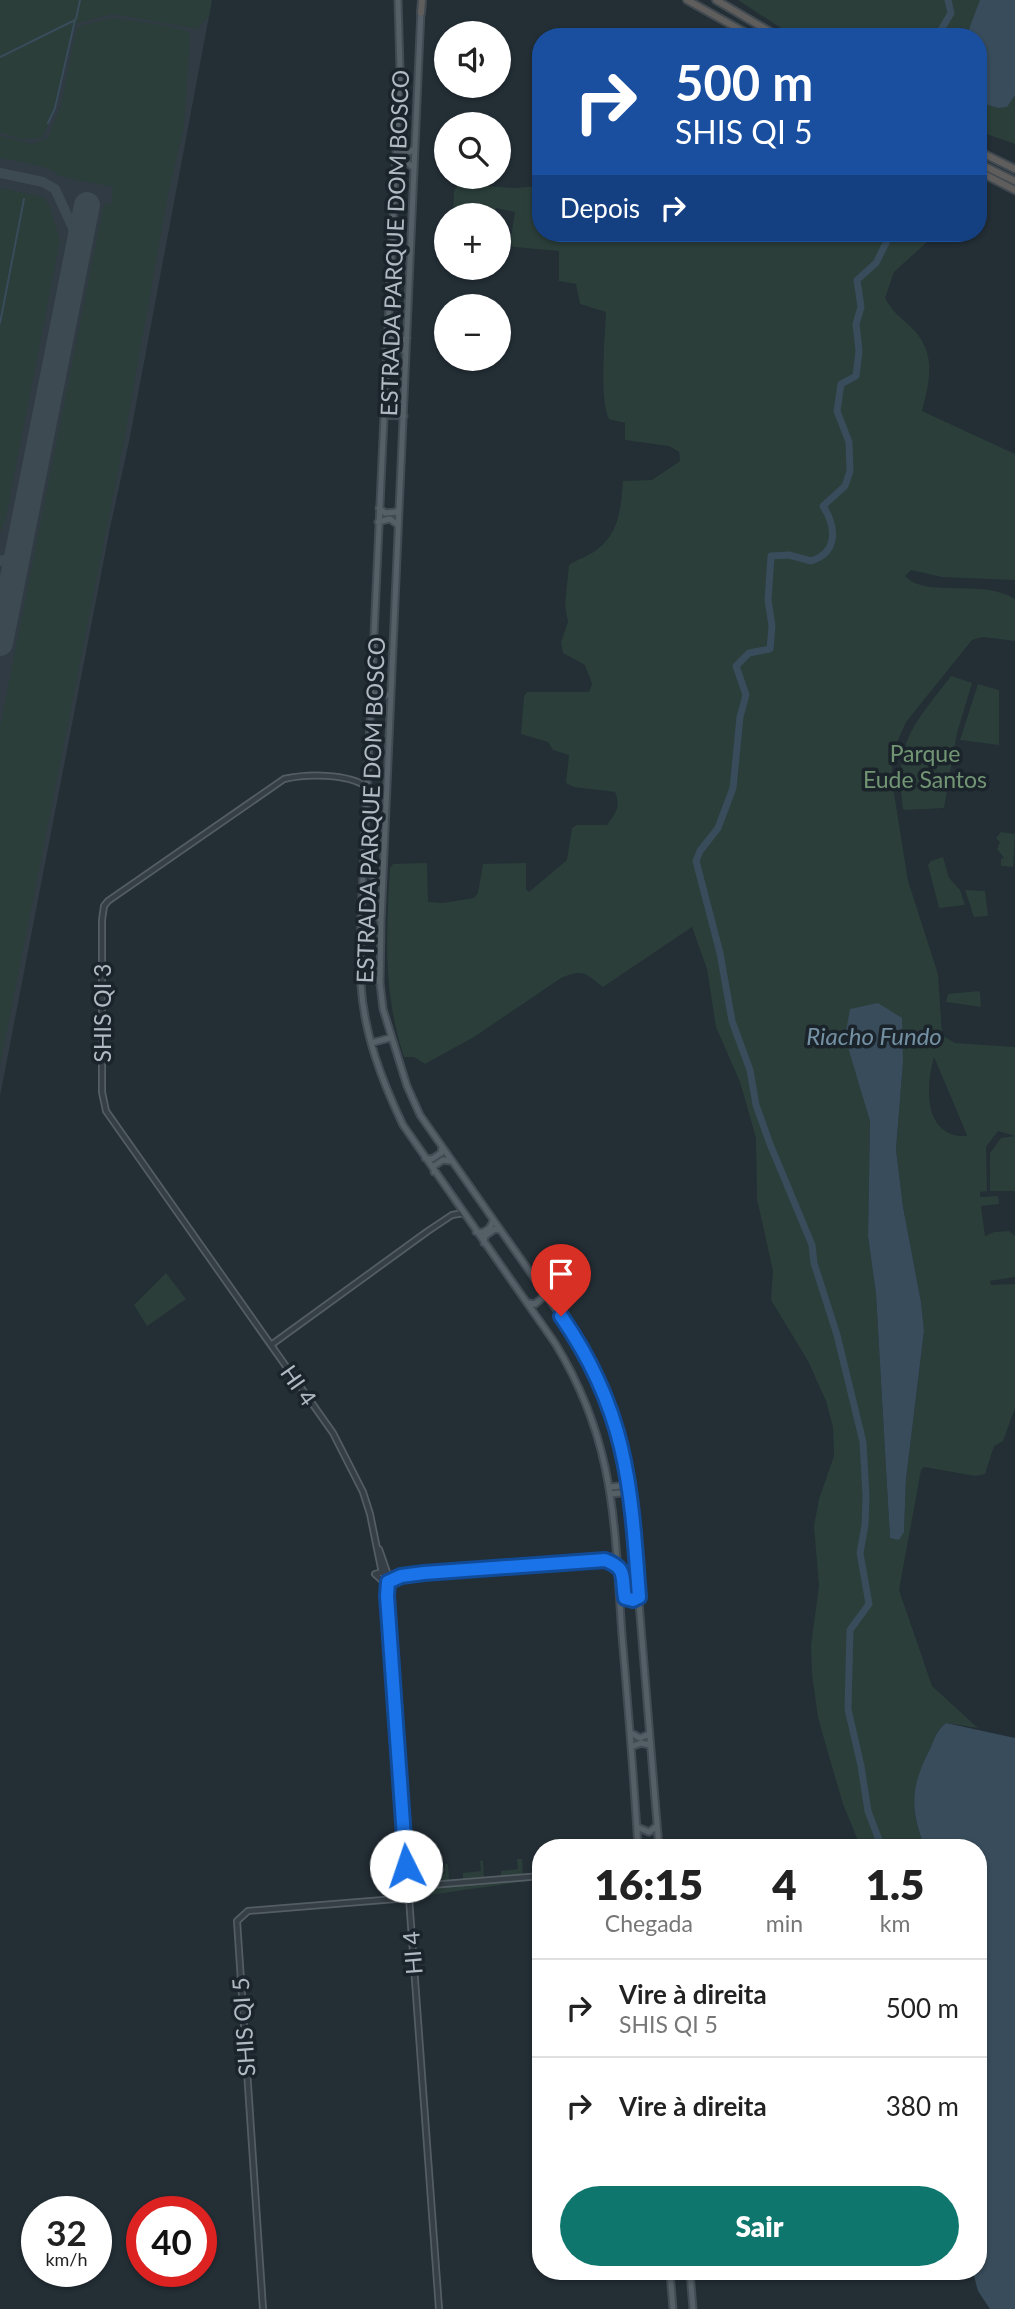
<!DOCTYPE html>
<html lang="pt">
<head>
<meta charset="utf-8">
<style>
	:root { --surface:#fff; --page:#f2f2f2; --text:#222; --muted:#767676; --line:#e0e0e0; --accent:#0f766e }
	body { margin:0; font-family:Lato,sans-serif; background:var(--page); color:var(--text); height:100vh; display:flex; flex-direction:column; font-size:26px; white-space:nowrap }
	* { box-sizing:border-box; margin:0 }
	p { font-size:23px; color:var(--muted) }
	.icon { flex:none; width:38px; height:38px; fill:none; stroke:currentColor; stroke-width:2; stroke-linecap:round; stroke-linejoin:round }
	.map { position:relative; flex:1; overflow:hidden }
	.panel { position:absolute; left:532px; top:1839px; width:455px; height:441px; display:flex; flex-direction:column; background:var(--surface); border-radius:28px; box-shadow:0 2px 5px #0004 }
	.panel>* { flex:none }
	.hud { position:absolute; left:532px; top:28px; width:455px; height:214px; border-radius:28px; box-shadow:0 2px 5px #0004; background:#1a4fa0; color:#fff; overflow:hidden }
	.buttons { position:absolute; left:434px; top:21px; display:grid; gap:14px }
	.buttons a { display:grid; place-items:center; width:77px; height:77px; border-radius:50%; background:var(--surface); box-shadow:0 2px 5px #0004; font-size:35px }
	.speed { position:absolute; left:21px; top:2196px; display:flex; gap:14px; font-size:35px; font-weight:700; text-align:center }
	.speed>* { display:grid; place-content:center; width:91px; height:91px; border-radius:50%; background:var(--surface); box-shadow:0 2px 5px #0004; line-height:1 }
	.speed small { font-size:18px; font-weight:400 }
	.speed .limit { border:10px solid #d22; background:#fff; color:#111 }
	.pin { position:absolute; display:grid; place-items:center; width:60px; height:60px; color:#fff; margin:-72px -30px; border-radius:50% 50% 50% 0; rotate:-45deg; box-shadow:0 0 7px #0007 }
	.pin .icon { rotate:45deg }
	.me { position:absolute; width:77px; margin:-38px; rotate:356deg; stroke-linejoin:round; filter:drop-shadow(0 0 5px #0008) }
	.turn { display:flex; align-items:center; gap:24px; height:147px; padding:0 28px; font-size:32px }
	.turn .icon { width:91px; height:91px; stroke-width:2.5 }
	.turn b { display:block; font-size:49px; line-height:60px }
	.then { display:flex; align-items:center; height:66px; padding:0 28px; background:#0003; gap:14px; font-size:26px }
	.eta { display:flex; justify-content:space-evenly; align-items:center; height:119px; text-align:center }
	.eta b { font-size:42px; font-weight:800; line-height:49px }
	.button { display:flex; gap:14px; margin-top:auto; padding:14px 28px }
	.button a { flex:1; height:80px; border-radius:42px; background:var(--accent); color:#fff; font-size:28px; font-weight:800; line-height:80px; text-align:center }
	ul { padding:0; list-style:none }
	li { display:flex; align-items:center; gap:21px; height:98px; padding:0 28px; border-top:2px solid var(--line) }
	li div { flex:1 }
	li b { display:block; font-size:26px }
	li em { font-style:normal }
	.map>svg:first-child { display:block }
	.airport { fill:#303b43 }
	.green { fill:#2b3e3a; fill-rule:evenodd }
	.water { fill:#384c5b }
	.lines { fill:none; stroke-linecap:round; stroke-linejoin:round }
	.stream { stroke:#384c5b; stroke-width:2 }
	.river { stroke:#384c5b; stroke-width:7 }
	.taxiway { stroke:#3e4a52; stroke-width:10 }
	.runway { stroke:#3e4a52; stroke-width:26 }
	.tertiary-casing { stroke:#545d64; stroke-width:8 }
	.primary-casing { stroke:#424b53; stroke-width:9 }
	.trunk-casing { stroke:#414a51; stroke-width:10 }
	.tertiary { stroke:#363f46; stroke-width:4.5 }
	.primary { stroke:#545f66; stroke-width:5 }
	.trunk { stroke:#605e5d; stroke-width:6 }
	.route-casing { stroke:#114b97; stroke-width:18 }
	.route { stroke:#1a73e8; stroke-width:12 }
	.labels { text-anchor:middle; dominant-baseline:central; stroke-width:7; stroke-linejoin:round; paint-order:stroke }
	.street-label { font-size:23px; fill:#b1bac3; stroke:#1b242b }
	.park-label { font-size:23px; fill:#729674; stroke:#1b242b }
	.water-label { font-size:24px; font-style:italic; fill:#7490a3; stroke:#1b242b }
</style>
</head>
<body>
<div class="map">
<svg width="1015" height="2309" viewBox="0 0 1015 2309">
	<rect width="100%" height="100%" fill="#232e35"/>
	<path class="airport" d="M 0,0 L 212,0 L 130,437 L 110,528 L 0,1096 Z"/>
	<path class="green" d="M 0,0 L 212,0 L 209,15 L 198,29 L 113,14 L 77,23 L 71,34 L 57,105 L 42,138 L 21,139 L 0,132 Z
		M 738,0 L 1015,0 L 1015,144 L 978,131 L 978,37 L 795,37 Z
		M 112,18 C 137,22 162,24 187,31 L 190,34 L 184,126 L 168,194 L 125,435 L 0,1066 L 0,727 L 104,204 L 111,205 L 113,187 L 59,176 C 51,165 14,161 0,158 L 0,136 L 32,144 L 48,138 L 61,105 L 76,31 L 80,26 Z
		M 459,184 L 515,188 L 541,186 L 541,233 L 937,233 L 894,272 L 885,298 C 892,311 900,317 911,327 C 937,352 930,380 922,411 L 1015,454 L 1015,580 L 942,577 L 911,570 L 905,576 C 927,599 982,578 1015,599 L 1015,641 L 983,637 L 972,640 L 906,722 L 894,749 L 892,764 L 892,781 L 908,881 L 938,974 L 942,1035 L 955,1043 L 1015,1047 L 1015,1191 L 990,1191 L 990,1153 L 1001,1138 L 1015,1136 L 998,1131 L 986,1147 L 987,1191 L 980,1192 L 980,1197 L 998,1196 L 999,1204 L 981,1206 L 985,1236 L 994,1232 L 1009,1231 L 1015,1236 L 1015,1277 L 990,1281 L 991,1285 L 1015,1284 L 1015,1408 L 1003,1441 L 994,1446 L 985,1474 L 975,1476 L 924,1467 L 921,1470 L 899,1590 L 932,1686 L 978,1728 L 946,1723 C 936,1731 934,1740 929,1751 C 911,1792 909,1805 925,1848 L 861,1848 L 843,1804 L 826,1746 L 818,1717 L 812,1674 L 811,1645 L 819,1586 L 814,1526 L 819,1499 L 834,1456 L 833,1427 L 826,1401 L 808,1361 L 771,1300 L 773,1271 L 757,1199 L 756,1138 L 740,1082 L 716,1027 L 707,969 L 692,927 L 603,987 C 585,974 585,968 561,978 L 474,1037 L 425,1064 L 414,1057 L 404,1057 C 383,994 386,933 390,868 L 393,864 L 427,863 L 428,902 L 443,903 L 474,898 L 478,893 L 483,864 L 526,863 L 526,889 L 529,892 L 567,860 L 572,828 L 577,825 L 607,825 C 616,813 621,806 615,792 L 574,787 L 566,783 L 569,755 L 553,750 L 548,742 L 521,734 L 524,696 L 527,692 L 589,692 L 592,684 L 585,665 L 563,653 L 561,642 L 568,622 L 565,605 L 569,565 C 579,558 590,556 599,548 C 620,531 621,505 623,481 L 652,480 L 680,461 L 679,452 L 669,446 L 625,440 L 625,423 L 609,419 C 599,399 605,336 606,312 L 580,304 L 576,284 L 559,281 L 559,251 L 514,247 L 510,244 L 515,212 L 496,208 L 491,215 L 453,215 L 454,191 ZM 934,1057 L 967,1135 L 966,1136 C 924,1137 925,1088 934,1057 ZM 903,1062 L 896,1149 L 903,1207 L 921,1302 L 924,1331 L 906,1479 L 904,1532 L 890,1537 L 876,1294 L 868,1236 L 870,1121 L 855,1065 Z
		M 0,188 L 43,197 L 49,205 L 60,240 L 6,517 L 0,533 Z
		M 951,676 L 972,683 L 957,733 L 944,808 L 905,810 L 903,809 C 894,742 912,727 951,676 Z
		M 978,684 L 999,690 L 999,745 L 960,740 Z
		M 1001,832 L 1015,834 L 1013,867 L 1001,866 L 1001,859 L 1004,858 L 997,849 L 1000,842 L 996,838 Z
		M 943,857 L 949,878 L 960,890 L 965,905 L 939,908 L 928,865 L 931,861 Z
		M 965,890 L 985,891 L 988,916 L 974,917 Z
		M 980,991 L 981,1007 L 946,1002 L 948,994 Z
		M 166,1273 L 186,1299 L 147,1326 L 134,1305 Z
		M 517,1859 L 522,1859 L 523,1874 L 541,1872 L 541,1879 L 408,1898 L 407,1884 L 427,1882 L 428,1876 L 445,1874 L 445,1864 L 448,1864 L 449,1880 L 463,1879 L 463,1873 L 481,1871 L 480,1861 L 483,1861 L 484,1877 L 509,1875 L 501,1875 L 501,1871 L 518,1869 Z"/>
	<path class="water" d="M 980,0 L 1015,0 L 1015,95 L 1007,107 L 999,108 L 978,102 L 978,37 L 966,37 Z
		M 878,1003 L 902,1018 L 903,1062 L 896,1149 L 903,1207 L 921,1302 L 924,1331 L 906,1479 L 904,1532 L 899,1540 L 890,1538 L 876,1294 L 868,1236 L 870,1121 L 845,1037 L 850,1009 Z
		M 946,1723 L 1015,1738 L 1015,2309 L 990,2309 L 978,2291 L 973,2272 L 978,2272 L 978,1848 L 925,1848 C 910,1809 910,1789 929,1751 C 934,1740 936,1731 946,1723 Z"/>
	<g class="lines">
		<path class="stream" d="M 76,19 L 80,0
			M 0,57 L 75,20 L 55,108 L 48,123
			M 0,323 L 24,199"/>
		<path class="river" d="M 937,37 L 951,13 L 948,0
			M 882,1848 L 868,1811 L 861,1766 L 848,1709 L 850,1630 L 869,1604 L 860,1553 L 865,1525 L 866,1496 L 863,1442 L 837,1335 L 814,1263 L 812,1245 L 770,1144 L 756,1105 L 750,1070 L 732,1021 L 720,953 L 696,861 L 700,851 L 718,828 L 733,788 L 740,717 L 746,695 L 736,666 L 749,653 L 770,649 L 772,626 L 768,600 L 771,556 L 789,555 L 811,561 C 839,552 836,526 823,506 L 845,486 L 850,471 L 849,442 L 837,411 L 841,384 L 856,376 L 859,351 L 856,324 L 861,307 L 857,280 L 876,263 L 891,233"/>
		<path class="taxiway" d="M 0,173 L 43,182 L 55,189 L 73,228 L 74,256 L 71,286
			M 0,561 L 13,557 L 19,548
			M 0,621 L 3,629"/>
		<path class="runway" d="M 0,643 L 87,205"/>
		<g class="tertiary-casing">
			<path id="tertiary" d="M 367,787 C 347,773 307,774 284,779 L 108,901 L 104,906 L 102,920 L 102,1092 L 106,1111 L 333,1433 L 363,1492 L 370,1514 L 382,1573
				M 271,1345 L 428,1231 L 452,1215 L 464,1213
				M 379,1549 L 387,1572
				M 386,1571 L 391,1577 L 385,1583 L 375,1574 Z
				M 391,1579 L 424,1573 L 605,1561 L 617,1554
				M 383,1583 L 387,1596 L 439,2309
				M 407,1887 L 541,1876
				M 263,2309 L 237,1921 L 248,1911 L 408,1898"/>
		</g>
		<g class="primary-casing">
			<path id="primary" d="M 398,0 L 400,68 L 361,919 C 361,941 359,963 361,985 C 364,1034 382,1081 403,1125 L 555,1343 C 616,1443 614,1522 622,1635 C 628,1706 634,1777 638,1848
				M 421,10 L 381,921 L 380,983 L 383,1009 L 407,1086 L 420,1115 L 572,1332 L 596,1376 L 622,1445 L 630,1492 L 659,1848
				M 397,147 L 399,151 L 407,153 L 415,149
				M 395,168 L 398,163 L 406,162 L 414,168
				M 386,335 L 396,342 L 407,338
				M 386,347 L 400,348 L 406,352
				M 383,415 L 404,416
				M 379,508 L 385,513 L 397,512 L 399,508
				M 378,522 L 390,519 L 398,525
				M 371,694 L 390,695
				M 363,867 L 373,877 L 383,874
				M 362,918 L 366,914 L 376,914 L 381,921
				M 361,985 L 364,979 L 377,979 L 380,983
				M 371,1043 L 390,1038
				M 425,1158 L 432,1159 L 441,1153 L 442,1147
				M 434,1172 L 434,1166 L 443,1160 L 450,1161
				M 476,1232 C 484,1234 491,1229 493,1220
				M 484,1243 L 485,1236 L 495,1229 L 500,1230
				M 529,1303 L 535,1304 L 542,1298 L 544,1293
				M 610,1487 L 630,1485
				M 611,1494 L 630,1492
				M 618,1566 L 622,1570 L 625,1598 L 633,1600 L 639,1597
				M 631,1733 L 640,1738 L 649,1734
				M 631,1747 L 641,1743 L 650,1745
				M 637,1827 L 649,1832 L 657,1826
				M 670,2272 L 673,2309
				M 690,2272 L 693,2309"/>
		</g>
		<g class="trunk-casing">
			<path id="trunk" d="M 687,0 L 753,37
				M 716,0 L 779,37
				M 421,13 L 422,0
				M 978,151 L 1015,169
				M 978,163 L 1015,181
				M 978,171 L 1015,190"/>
		</g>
		<use href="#tertiary" class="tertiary"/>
		<use href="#primary" class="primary"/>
		<use href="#trunk" class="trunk"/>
	</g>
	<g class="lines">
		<g class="route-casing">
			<path id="route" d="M 406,1866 L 387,1596 L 388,1582 L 401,1576 L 424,1573 L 605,1560 C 628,1569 621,1576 625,1598 L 633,1600 L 639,1597 C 631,1486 627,1411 561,1316"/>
		</g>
		<use href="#route" class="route"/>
	</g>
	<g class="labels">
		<g class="street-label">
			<text transform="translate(394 243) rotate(-88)">ESTRADA PARQUE DOM BOSCO</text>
			<text transform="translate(370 810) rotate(-88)">ESTRADA PARQUE DOM BOSCO</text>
			<text transform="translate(102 1013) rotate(-90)">SHIS QI 3</text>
			<text transform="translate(299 1385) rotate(55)">HI 4</text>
			<text transform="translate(412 1953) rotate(-95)">HI 4</text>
			<text transform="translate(243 2027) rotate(-94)">SHIS QI 5</text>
		</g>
		<g class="park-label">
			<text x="925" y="753">Parque<tspan x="925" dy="26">Eude Santos</tspan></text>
		</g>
		<g class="water-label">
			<text x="874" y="1035">Riacho Fundo</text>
		</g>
	</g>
</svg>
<div class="buttons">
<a><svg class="icon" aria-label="sound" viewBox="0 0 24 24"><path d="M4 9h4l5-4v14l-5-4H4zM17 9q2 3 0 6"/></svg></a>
<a><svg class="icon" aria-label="search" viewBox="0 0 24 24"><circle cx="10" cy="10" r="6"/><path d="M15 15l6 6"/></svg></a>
<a>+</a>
<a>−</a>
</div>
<div class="speed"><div>32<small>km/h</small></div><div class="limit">40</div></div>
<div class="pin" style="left:561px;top:1316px;background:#d93025"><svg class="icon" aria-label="arrive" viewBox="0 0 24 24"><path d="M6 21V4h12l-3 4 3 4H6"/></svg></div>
<svg class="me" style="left:406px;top:1866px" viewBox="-20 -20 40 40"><circle r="19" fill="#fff"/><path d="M0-13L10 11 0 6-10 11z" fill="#1a73e8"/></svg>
<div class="hud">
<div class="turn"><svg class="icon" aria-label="right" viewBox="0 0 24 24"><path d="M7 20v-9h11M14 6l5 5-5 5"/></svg><div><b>500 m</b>SHIS QI 5</div></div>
<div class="then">Depois<svg class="icon" aria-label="right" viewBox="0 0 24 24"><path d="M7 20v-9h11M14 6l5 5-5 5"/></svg></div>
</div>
<section class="panel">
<div class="eta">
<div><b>16:15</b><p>Chegada</p></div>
<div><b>4</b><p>min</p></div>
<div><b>1.5</b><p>km</p></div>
</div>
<ul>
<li><svg class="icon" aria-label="right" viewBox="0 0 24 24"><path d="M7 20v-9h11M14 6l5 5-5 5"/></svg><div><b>Vire à direita</b><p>SHIS QI 5</p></div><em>500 m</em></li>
<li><svg class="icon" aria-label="right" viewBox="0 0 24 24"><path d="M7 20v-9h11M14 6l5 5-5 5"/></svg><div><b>Vire à direita</b></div><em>380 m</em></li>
</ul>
<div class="button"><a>Sair</a></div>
</section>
</div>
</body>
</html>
